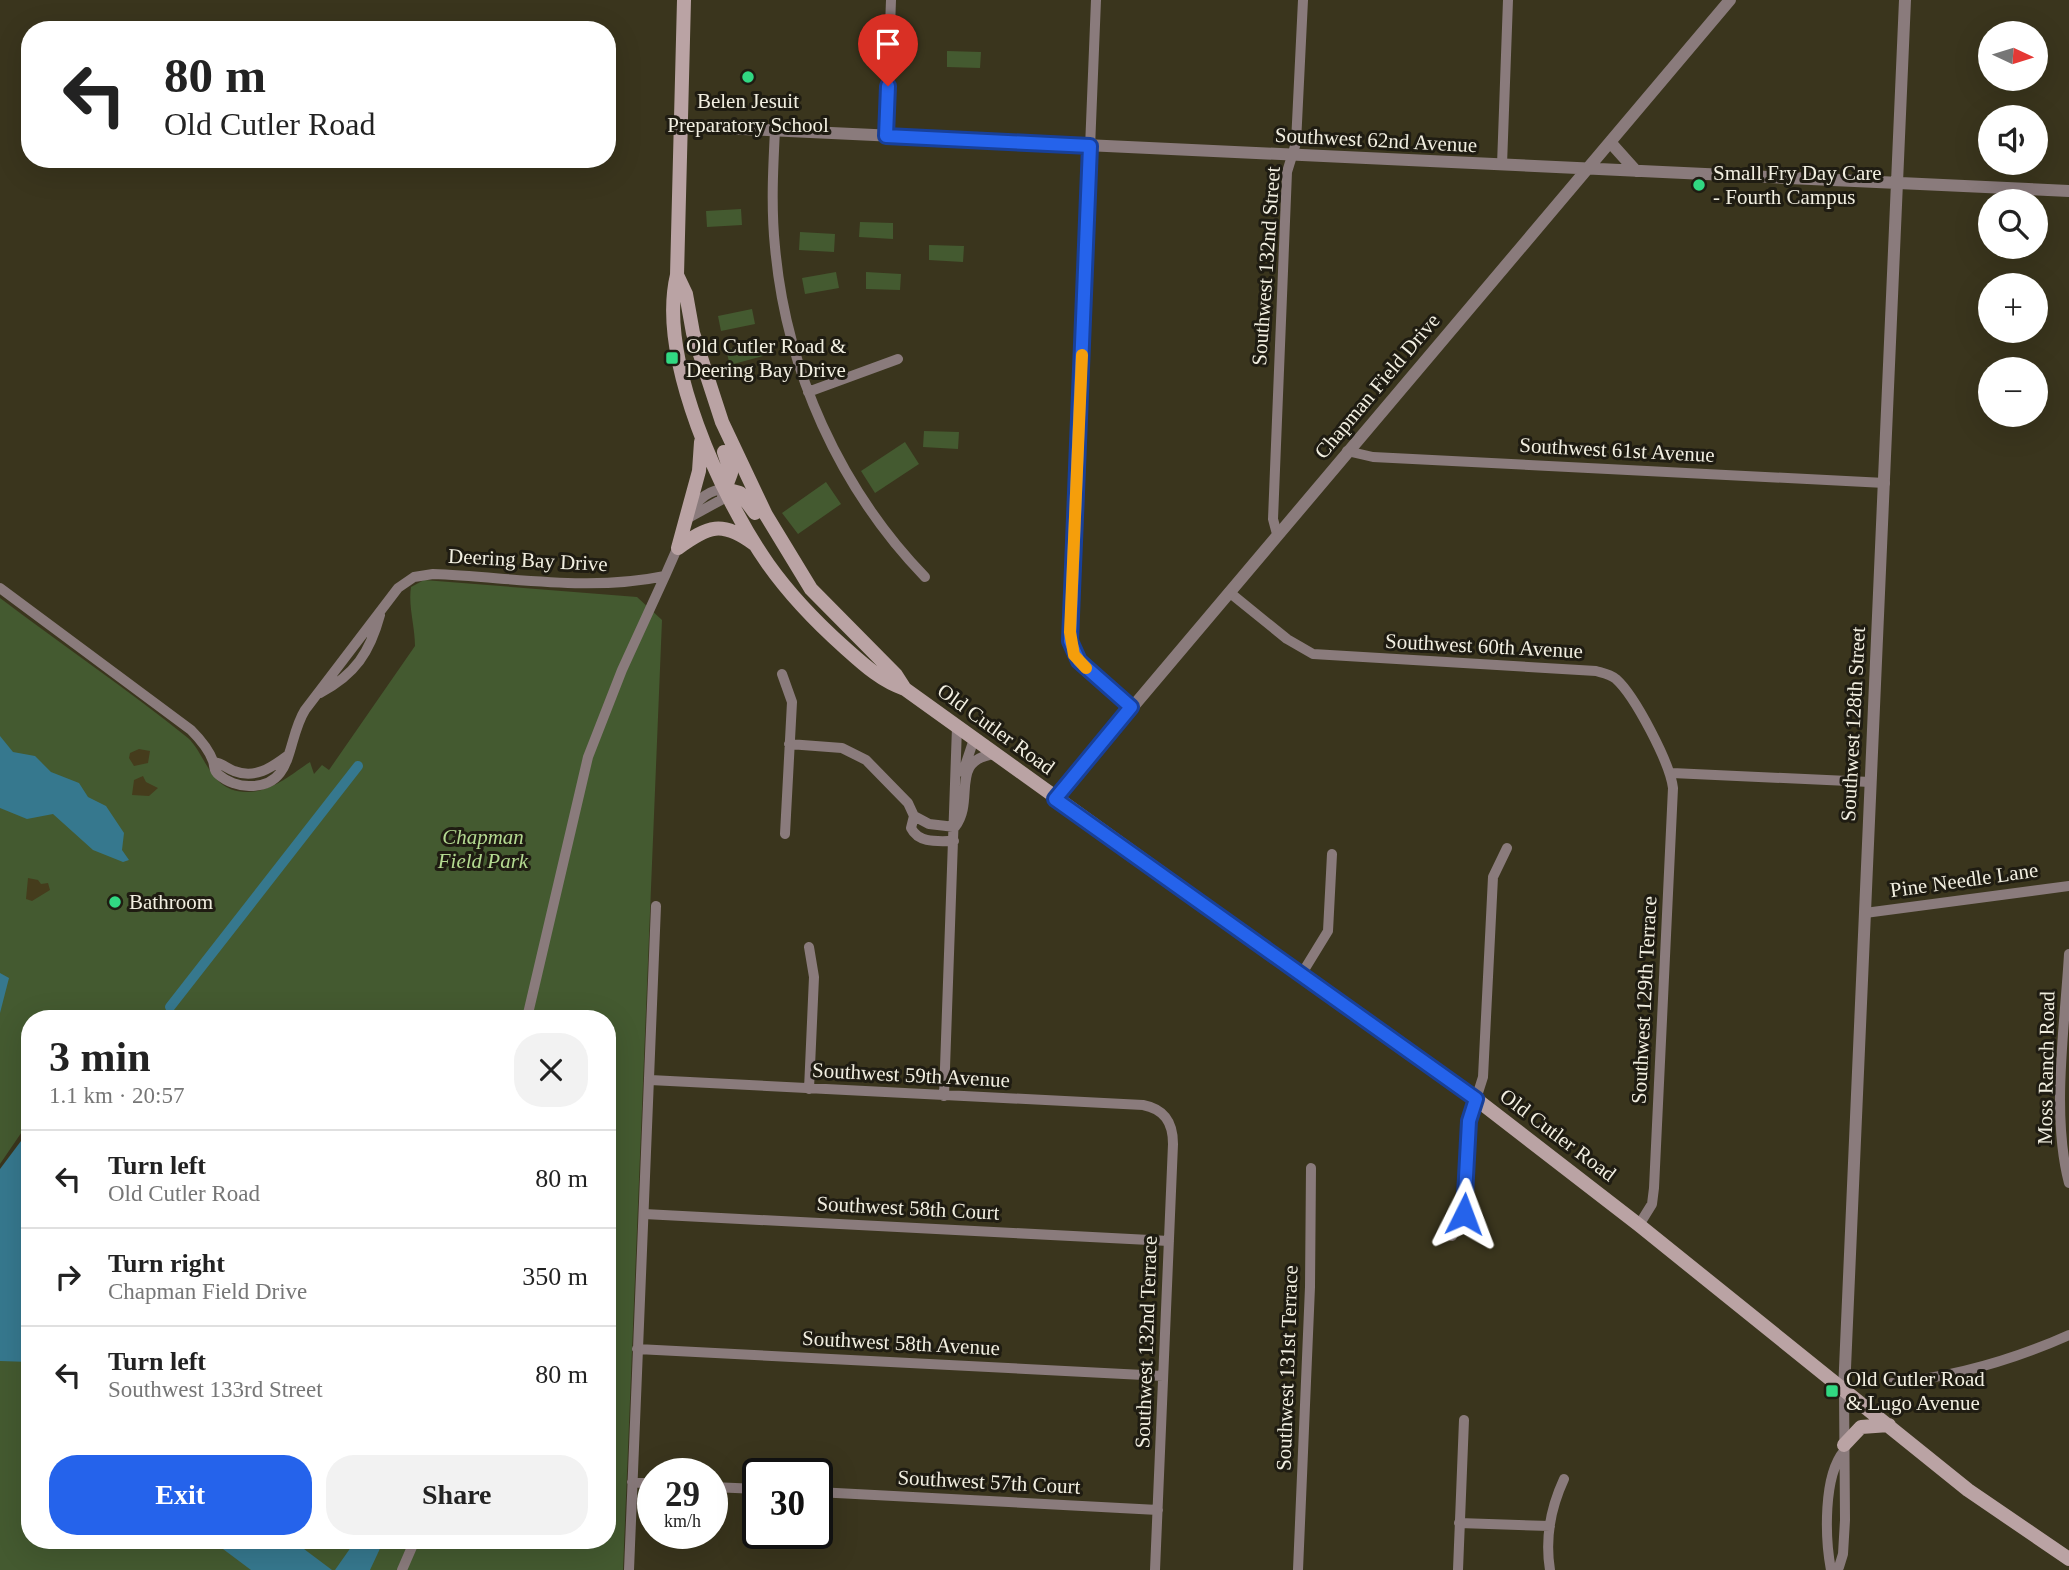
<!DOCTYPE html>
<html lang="en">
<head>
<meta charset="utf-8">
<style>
	:root { --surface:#fff; --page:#f2f2f2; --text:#222; --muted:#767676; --line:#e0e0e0; --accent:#2563eb }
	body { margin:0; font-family:"Times New Roman",serif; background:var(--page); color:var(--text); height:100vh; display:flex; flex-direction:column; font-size:26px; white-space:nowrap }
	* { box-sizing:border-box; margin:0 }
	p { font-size:23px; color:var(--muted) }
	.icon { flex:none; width:38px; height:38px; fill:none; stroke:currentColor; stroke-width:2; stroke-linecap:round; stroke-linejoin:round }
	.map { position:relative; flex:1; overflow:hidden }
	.side { position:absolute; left:21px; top:1010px; width:595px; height:539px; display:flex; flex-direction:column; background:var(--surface); border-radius:28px; box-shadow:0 7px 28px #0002 }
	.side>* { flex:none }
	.hud { position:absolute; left:21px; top:21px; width:595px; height:147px; border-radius:28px; box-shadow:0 7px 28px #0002; background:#fff; color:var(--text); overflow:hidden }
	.needle { width:46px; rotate:94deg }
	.buttons { position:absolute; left:1978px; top:21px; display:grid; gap:14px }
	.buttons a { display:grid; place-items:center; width:70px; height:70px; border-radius:50%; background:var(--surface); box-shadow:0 7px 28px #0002; font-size:35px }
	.speed { position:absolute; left:637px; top:1458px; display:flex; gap:14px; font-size:35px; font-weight:700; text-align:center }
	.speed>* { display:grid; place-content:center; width:91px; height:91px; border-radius:50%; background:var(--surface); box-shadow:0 7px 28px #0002; line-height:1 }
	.speed small { font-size:18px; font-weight:400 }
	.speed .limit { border:4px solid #111; border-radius:10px; background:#fff; color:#111 }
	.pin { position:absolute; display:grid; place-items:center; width:60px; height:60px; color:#fff; margin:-72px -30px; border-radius:50% 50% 50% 0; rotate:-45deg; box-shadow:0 0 7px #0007 }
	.pin .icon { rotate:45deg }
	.me { position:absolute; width:77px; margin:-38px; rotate:3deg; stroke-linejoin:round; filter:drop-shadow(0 0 5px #0008) }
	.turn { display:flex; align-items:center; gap:24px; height:147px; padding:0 28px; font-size:32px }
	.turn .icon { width:91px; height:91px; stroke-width:2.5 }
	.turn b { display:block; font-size:49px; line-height:60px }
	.round { display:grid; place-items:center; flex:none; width:74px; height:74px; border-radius:28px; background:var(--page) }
	.summary { display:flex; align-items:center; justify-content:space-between; height:119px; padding:0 28px }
	h1 { font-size:42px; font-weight:700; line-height:52px }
	.primary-button { display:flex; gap:14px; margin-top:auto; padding:14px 28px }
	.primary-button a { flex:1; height:80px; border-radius:28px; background:var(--accent); color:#fff; font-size:28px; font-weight:700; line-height:80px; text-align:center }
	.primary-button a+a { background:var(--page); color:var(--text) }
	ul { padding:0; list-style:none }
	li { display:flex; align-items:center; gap:21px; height:98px; padding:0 28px; border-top:2px solid var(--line) }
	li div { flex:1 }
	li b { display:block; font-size:26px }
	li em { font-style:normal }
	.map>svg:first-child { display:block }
	.green { fill:#445a30 }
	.sand { fill:#453c1c }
	.water { fill:#36788e }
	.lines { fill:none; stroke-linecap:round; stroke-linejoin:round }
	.canal { stroke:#36788e; stroke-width:10 }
	.minor { stroke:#8a7b7c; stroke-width:10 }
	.tertiary { stroke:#8a7b7c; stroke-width:12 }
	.secondary { stroke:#baa3a4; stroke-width:14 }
	.route-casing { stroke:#184099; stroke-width:18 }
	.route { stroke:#2563eb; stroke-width:12 }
	.slow { stroke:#f59e0b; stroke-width:12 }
	.poi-dot { fill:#31d882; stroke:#1f1c12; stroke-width:2.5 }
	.labels { text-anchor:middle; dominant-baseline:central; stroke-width:6; stroke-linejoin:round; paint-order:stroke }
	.poi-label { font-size:21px; fill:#f2efe1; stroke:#1f1c12; text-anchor:start }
	.street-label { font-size:21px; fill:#f2efe1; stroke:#1f1c12 }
	.park-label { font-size:21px; font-style:italic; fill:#b4da91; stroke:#1f1c12 }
</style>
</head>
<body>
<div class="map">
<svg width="2069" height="1570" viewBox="0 0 2069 1570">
	<rect width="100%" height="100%" fill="#3a351d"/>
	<path class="green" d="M 947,51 L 981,52 L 980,68 L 947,67 Z
		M 741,209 L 742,225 L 707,227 L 706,211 Z
		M 860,222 L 893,223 L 893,239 L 859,237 Z
		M 800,232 L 835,234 L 834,252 L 799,250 Z
		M 929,245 L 964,246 L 963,262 L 929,260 Z
		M 836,272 L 839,288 L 805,294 L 802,278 Z
		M 866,272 L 901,274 L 900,290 L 866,289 Z
		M 752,309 L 755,324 L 721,331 L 718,316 Z
		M 759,341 L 763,356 L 730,365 L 726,350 Z
		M 924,431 L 959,432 L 958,449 L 923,447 Z
		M 905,442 L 919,464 L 875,493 L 861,471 Z
		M 826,482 L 841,504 L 798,534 L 782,513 Z
		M 424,580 L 637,597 L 662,620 L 623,1570 L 0,1570 L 0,1184 L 30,1145 L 30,1540 L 607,1540 L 607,1018 L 30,1018 L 30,1120 L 0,1164 L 0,598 C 62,645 127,689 188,738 C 206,754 210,793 248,792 C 271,792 292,774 310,762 L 314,774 L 322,765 L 329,770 L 415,646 C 415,626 408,606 411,587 Z"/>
	<path class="sand" d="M 139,749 L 150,751 L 148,763 L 134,766 L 129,758 L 130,753 Z
		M 143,776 L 146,782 L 158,788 L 149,796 L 132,795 L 134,780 Z
		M 28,878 L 38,880 L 41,884 L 48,883 L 50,890 L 32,901 L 26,899 Z"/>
	<path class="water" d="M 0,736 L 13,752 L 35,756 L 51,772 L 79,783 L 88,797 L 106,806 L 124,833 L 122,850 L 129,860 L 123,862 L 93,850 L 53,814 L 27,819 L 0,808 Z
		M 0,973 L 9,978 L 0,1013 Z
		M 30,1129 L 30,1362 L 0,1361 L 0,1169 Z
		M 211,1540 L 292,1540 L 332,1570 L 251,1570 Z
		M 356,1540 L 384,1540 L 370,1570 L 335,1570 Z"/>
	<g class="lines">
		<path class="canal" d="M 170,1007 L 358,766"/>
		<path class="minor" d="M 1096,0 L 1070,641 L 1079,661 L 1131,707
			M 775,130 C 773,169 771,208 775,247 C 786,370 840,489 925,577
			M 886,136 L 891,0
			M 1502,165 L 1508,0
			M 808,392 L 898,359
			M 1347,451 L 1373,457 L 1885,483
			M 688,518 L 721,500 L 725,489 C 711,489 697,499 691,512
			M 1277,534 L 1273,519 L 1287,172 L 1296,143 L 1303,0
			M 0,588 L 191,730 C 199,738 209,750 213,761 C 215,767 213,771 219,775 C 227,782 239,786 249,786 C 295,787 286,740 305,710 L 398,588 L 414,577 L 433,574 C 511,577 588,592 665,576 L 680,542
			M 1229,592 L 1287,639 L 1313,654 L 1596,671 C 1603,673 1610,674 1616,679 C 1635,696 1670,763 1673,788 L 1654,1188 L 1652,1204 L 1639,1225
			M 782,674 L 792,702 L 785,834
			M 320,693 C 355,675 370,652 380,615
			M 789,744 L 842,748 L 866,760 L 908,803 L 914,816 L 911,828 C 919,844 939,841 954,841
			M 214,762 C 221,763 227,768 234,771 C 255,779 271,768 287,756
			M 963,772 L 974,739
			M 1672,773 L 1870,782
			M 914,816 L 929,824 L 955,827
			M 955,827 C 976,800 948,760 995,754
			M 1865,913 L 2069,886
			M 2069,954 C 2065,1025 2051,1114 2069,1183
			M 1301,975 L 1328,931 L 1332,854
			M 527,1018 L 588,757 L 622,670 L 665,576
			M 650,1080 L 1143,1105 C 1164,1109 1173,1122 1173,1144 L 1155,1570
			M 809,1089 L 814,977 L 809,947
			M 944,1096 L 957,727
			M 644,1214 L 1169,1241
			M 1452,1236 L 1464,1215 L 1469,1121 L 1483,1077 L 1493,877 L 1507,848
			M 637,1349 L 1163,1376
			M 1892,1383 C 1955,1377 2011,1361 2069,1335
			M 632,1482 L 653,1484
			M 712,1487 L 758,1489
			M 817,1492 L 1158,1510
			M 1459,1523 L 1550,1526
			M 1839,1567 L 1843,1554 L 1845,1520 L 1844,1391
			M 402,1570 L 415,1540
			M 629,1570 L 656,906
			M 1298,1570 L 1310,1287 L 1311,1168
			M 1458,1570 L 1464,1420
			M 1550,1570 C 1545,1539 1551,1507 1564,1479
			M 1831,1570 C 1825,1538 1823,1476 1844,1451"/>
		<path class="tertiary" d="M 681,126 L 2069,191
			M 1610,142 L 1636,171
			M 1055,799 L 1730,0
			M 1844,1391 L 1905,0"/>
		<path class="secondary" d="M 684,0 L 677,275 C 657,358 721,497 768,564 C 790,595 816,622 844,647 C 863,664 881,681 905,689 L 1476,1099 L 1639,1225 L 1968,1490 L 2069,1559
			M 677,275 L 686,294 L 693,333 L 722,422 L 766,515 L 811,589 L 896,675 L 905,689
			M 724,452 L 731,473 L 725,489
			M 725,489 L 740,493 L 755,513
			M 678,548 L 699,471 L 701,442
			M 678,548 C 708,526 722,520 754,544
			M 1844,1445 L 1861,1427 L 1889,1425"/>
	</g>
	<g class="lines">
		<g class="route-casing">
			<path id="route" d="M 888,86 L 886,136 L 1090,146 L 1070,641 L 1079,661 L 1131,707 L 1055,799 L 1476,1099 L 1469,1121 L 1464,1214"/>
		</g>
		<use href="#route" class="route"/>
		<path class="slow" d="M 1082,355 L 1070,632 L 1074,655 L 1086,668"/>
	</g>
	<g class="poi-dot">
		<circle cx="748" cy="77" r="7"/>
		<circle cx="1699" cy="185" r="7"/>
		<rect x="665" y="351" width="14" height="14" rx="3.5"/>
		<circle cx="115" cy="902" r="7"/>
		<rect x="1825" y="1384" width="14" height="14" rx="3.5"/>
	</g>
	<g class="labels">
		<g class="poi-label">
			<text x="748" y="101" text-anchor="middle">Belen Jesuit<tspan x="748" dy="24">Preparatory School</tspan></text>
			<text x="1713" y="173">Small Fry Day Care<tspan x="1713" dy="24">- Fourth Campus</tspan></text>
			<text x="686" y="346">Old Cutler Road &amp;<tspan x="686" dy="24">Deering Bay Drive</tspan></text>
			<text x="129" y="902">Bathroom</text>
			<text x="1846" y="1379">Old Cutler Road<tspan x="1846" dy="24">&amp; Lugo Avenue</tspan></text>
		</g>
		<g class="street-label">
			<text transform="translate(1376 140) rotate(3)">Southwest 62nd Avenue</text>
			<text transform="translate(1266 266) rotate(-86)">Southwest 132nd Street</text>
			<text transform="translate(1377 386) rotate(-50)">Chapman Field Drive</text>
			<text transform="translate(1617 450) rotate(3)">Southwest 61st Avenue</text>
			<text transform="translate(528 560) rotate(3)">Deering Bay Drive</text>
			<text transform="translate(1484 646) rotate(3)">Southwest 60th Avenue</text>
			<text transform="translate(1853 724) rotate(-87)">Southwest 128th Street</text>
			<text transform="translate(996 729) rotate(36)">Old Cutler Road</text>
			<text transform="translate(1964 880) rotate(-8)">Pine Needle Lane</text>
			<text transform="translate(1644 1000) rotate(-87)">Southwest 129th Terrace</text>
			<text transform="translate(2046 1068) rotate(-89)">Moss Ranch Road</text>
			<text transform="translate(911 1075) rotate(3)">Southwest 59th Avenue</text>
			<text transform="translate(1558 1135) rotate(37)">Old Cutler Road</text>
			<text transform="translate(908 1208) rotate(3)">Southwest 58th Court</text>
			<text transform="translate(1146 1342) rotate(-88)">Southwest 132nd Terrace</text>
			<text transform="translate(901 1343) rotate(3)">Southwest 58th Avenue</text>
			<text transform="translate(1287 1368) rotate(-88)">Southwest 131st Terrace</text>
			<text transform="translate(989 1482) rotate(3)">Southwest 57th Court</text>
		</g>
		<g class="park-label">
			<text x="483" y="837">Chapman<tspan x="483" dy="24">Field Park</tspan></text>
		</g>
	</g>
</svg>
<div class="buttons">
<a><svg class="needle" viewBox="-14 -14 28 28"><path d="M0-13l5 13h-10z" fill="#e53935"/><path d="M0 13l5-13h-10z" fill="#767676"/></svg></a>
<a><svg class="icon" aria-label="sound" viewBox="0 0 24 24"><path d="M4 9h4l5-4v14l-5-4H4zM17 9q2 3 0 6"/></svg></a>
<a><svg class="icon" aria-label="search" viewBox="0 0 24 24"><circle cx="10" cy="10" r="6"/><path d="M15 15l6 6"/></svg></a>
<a>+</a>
<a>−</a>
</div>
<div class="speed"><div>29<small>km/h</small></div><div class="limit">30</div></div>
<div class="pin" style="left:888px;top:86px;background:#d93025"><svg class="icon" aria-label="arrive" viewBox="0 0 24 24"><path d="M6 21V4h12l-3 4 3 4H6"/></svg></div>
<svg class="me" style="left:1464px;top:1214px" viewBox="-20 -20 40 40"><path d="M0-17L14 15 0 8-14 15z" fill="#2563eb" stroke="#fff" stroke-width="4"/></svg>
<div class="hud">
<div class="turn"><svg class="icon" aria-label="left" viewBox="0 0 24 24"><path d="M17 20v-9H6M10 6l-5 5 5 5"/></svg><div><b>80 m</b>Old Cutler Road</div></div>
</div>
<section class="side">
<div class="summary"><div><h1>3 min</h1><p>1.1 km · 20:57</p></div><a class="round"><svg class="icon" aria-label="close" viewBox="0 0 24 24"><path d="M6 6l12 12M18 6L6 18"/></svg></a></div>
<ul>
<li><svg class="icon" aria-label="left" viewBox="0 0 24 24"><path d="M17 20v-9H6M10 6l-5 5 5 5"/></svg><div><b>Turn left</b><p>Old Cutler Road</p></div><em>80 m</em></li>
<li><svg class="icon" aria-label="right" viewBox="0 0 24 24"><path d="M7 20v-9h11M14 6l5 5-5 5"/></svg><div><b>Turn right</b><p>Chapman Field Drive</p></div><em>350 m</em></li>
<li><svg class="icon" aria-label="left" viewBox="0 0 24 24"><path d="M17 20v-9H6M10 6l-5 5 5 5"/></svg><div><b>Turn left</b><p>Southwest 133rd Street</p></div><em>80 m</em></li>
</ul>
<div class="primary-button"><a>Exit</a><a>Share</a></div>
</section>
</div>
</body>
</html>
